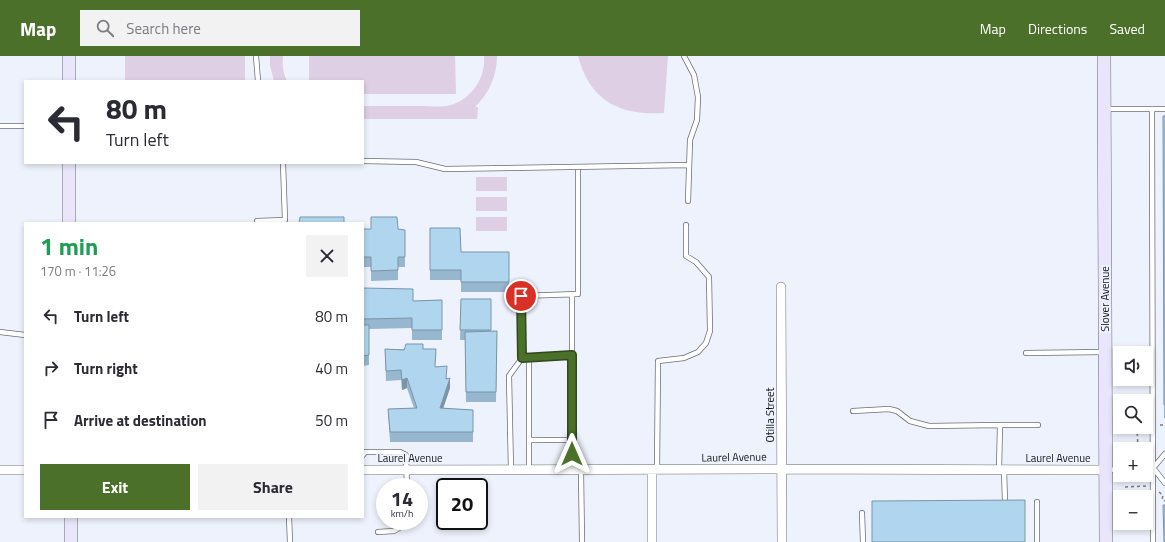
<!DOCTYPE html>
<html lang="en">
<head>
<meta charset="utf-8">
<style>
	:root { --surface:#fff; --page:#f2f2f3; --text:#2b2b33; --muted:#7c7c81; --accent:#4a702a }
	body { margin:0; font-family:"Titillium Web",sans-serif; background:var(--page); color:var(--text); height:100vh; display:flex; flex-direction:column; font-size:15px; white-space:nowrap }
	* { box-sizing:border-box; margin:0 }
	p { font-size:13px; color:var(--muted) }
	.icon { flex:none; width:22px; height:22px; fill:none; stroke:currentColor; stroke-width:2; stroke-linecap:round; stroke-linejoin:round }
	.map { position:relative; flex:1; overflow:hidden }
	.panel { position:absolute; left:24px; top:166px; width:340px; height:296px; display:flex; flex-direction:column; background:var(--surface); border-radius:0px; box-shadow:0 2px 6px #0003 }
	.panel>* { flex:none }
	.top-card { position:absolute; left:24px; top:24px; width:340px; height:84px; border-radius:0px; box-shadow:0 2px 6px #0003; background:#fff; color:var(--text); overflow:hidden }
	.fabs { position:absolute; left:1113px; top:290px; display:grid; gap:8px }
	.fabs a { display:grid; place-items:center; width:40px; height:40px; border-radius:0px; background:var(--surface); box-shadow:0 2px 6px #0003; font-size:20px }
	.speed { position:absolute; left:376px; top:422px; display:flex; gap:8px; font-size:20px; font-weight:700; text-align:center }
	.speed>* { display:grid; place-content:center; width:52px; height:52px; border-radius:50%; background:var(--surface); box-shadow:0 2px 6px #0003; line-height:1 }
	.speed small { font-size:10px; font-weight:400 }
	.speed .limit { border:2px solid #111; border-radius:6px; background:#fff; color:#111 }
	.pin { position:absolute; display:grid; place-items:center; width:34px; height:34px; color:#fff; margin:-17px; border:2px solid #fff; border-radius:50%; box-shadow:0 1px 4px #0007 }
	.me { position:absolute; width:44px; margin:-22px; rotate:0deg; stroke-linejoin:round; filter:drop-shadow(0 0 3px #0008) }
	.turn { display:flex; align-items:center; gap:14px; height:84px; padding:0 16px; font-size:18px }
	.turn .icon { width:52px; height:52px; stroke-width:2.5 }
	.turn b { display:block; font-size:28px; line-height:34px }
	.round { display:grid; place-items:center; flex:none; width:42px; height:42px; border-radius:0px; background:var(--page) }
	.summary { display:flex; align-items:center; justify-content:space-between; height:68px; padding:0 16px }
	h1 { font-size:24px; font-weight:700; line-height:30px; color:#1e9e55 }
	.action { display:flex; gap:8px; margin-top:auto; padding:8px 16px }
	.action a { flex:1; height:46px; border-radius:0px; background:var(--accent); color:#fff; font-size:16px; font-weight:700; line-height:46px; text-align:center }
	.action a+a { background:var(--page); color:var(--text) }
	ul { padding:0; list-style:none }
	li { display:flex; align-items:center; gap:12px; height:52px; padding:0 16px }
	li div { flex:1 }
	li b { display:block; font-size:15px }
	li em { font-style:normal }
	header { display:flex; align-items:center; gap:24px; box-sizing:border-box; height:56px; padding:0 20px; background:var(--accent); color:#fff }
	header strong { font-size:19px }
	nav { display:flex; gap:22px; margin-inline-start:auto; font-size:14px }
	.search { width:280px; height:36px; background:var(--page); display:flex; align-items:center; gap:10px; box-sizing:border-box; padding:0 14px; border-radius:0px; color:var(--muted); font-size:15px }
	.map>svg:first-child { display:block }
	.grass { fill:#decfe5 }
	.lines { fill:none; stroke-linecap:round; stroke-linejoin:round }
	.lane-casing { stroke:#696d76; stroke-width:6 }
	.street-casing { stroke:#696d76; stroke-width:10 }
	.secondary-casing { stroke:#696d76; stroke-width:14 }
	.path { stroke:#787b81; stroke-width:1.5; stroke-dasharray:3 3; stroke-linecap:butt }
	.lane { stroke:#fff; stroke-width:4.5 }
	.street { stroke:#fff; stroke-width:9 }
	.secondary { stroke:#e9e6fc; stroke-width:13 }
	.wall { fill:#96b7ce }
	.shaded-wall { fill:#7a95a7 }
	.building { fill:#afd5ef; stroke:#7a95a7 }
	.route-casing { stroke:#30491b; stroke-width:10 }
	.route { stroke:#4a702a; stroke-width:7 }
	.labels { text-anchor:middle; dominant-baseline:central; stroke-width:4; stroke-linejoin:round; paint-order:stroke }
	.street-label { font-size:11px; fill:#141619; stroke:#edf2fc }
</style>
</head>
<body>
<header>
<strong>Map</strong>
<div class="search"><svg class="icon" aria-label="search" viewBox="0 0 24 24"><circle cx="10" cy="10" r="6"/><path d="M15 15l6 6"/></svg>Search here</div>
<nav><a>Map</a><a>Directions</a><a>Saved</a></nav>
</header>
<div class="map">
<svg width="1165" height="486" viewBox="0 0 1165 486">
	<rect width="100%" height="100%" fill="#edf2fc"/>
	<path class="grass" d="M 125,0 L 245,0 L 245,25 L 125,25 Z
		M 270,0 L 283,0 C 282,9 283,17 287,25 L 274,25 L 270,9 Z
		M 309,0 L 455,0 L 456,38 L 363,38 L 363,25 L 309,25 Z
		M 484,0 L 497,0 C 497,20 489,37 475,51 L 478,51 L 477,63 L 363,63 L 363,50 C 383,50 402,50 422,50 C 430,50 439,51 447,50 C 470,45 486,23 484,0 Z
		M 578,0 L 668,0 L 664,57 C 620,60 590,45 578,0 Z
		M 476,121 L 507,121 L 507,135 L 476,135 Z
		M 476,141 L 507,141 L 507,155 L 476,155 Z
		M 476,161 L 507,161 L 507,175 L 476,175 Z"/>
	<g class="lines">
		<g class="lane-casing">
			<path id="lane" d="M 256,0 L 258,25
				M 684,0 L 694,19 L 698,41 L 697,64 L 690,84 L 688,145
				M 1106,53 L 1165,53
				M 1152,53 L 1153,486
				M 0,70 L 25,70
				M 363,105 L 416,106 L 445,113 L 689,109
				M 257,167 L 257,165 L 285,164 L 283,107
				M 572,239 L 572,414
				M 0,276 L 25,279
				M 1026,297 L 1104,296
				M 528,301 L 572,299
				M 853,355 L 889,353 L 897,355 L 910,365 L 929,370 L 1000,369
				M 529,384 L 529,301
				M 363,399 L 365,396 L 400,396 L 406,399 L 407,431
				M 1146,412 L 1153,412 L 1165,398
				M 1154,413 L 1165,427
				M 511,414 L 509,320 L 522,302 L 521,240 L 578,238 L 578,111
				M 529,414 L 529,384 L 572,384
				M 581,414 L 582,486
				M 657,414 L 658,305 L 684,302 L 698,296 L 706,287 L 710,275 L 709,221 L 696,206 L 686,200 L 686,169
				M 999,414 L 1000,369 L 1038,369
				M 1004,414 L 1005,446
				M 1108,414 L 1120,413
				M 1037,446 L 1037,486
				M 862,457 L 863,486
				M 289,461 L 290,486
				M 378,476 L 394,475 L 404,469 L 405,465"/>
		</g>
		<g class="street-casing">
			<path id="street" d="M 781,231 L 782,486
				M 0,414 L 25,414
				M 363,414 L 782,413 L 1106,414
				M 652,414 L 652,486"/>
		</g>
		<g class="secondary-casing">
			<path id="secondary" d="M 69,0 L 69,25
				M 1104,0 L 1106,486
				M 69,107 L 69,167
				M 71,461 L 71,486"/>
		</g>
		<path class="path" d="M 1160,369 L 1165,369
			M 1137,371 L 1138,393
			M 1125,431 L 1147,430
			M 1159,436 L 1163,439 L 1162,444 L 1165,445"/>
		<use href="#lane" class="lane"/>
		<use href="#street" class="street"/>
		<use href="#secondary" class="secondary"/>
	</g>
	<path class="wall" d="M 1163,60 L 1165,60 L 1165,362 L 1164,362 Z
		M 430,172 L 461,196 L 509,196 L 509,236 L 461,236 L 461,224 L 430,224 Z
		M 363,173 L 398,173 L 405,174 L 405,211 L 398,211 L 398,224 L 371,225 L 371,211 L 363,211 Z
		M 363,232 L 413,245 L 442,244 L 442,284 L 412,284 L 412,272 L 369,273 L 369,309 L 363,310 Z
		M 461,243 L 491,243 L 491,275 L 497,275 L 496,346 L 466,346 L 465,284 L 460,284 Z
		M 385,293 L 423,293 L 435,311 L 447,323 L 450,332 L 443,352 L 473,354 L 473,386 L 390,386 L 388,353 L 414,352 L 407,332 L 402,334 L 401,324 L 386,325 Z"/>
	<path class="shaded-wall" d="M 407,322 L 407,332 L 402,334 L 402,324 Z
		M 450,322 L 450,332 L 440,362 L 440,352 Z"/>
	<path class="building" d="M 1163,60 L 1165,60 L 1165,349 L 1164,349 Z
		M 300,161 L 344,161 L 344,167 L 299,167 Z
		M 371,161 L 397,161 L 398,173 L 405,174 L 405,201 L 398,201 L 398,214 L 371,215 L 371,201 L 363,201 L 363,173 L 371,173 Z
		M 430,172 L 460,172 L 461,196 L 509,196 L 509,226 L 461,226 L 461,214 L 430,214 Z
		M 363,232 L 413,233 L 413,245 L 442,244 L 442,274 L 412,274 L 412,262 L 363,263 Z
		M 461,243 L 491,243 L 491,274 L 460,274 Z
		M 363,269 L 369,269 L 369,299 L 363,300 Z
		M 497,275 L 496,336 L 466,336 L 465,276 Z
		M 406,288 L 423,288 L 423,293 L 436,293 L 435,311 L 447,310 L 446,323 L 450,322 L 440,352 L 473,354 L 473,376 L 390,376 L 388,353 L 417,352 L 407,322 L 402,324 L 401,314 L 386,315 L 385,293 L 404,294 Z
		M 1025,444 L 1025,486 L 872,486 L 872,445 Z
		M 1163,449 L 1165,449 L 1165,486 L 1164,486 Z"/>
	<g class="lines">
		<g class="route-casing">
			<path id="route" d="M 521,240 L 522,302 L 572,299 L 572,398"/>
		</g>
		<use href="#route" class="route"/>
	</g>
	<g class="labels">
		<g class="street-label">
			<text transform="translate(1105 243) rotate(-90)">Slover Avenue</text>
			<text transform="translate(770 359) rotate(-90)">Otilla Street</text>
			<text transform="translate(734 401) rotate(-1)">Laurel Avenue</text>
			<text x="410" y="402">Laurel Avenue</text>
			<text x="1058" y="402">Laurel Avenue</text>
		</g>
	</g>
</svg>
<div class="fabs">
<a><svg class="icon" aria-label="sound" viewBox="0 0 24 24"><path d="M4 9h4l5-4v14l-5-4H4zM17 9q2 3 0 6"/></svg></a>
<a><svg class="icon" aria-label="search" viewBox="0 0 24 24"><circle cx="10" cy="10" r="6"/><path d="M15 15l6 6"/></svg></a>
<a>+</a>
<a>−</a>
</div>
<div class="speed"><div>14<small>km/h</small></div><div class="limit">20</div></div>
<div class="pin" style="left:521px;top:240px;background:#d93025"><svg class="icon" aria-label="arrive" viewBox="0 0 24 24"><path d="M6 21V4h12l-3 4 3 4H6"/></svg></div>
<svg class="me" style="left:572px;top:398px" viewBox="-20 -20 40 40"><path d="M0-17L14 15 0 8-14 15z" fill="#4a702a" stroke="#fff" stroke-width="4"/></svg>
<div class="top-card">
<div class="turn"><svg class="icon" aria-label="left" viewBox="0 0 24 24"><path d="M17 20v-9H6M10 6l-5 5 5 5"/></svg><div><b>80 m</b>Turn left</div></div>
</div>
<section class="panel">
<div class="summary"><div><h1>1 min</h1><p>170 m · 11:26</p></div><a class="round"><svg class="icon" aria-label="close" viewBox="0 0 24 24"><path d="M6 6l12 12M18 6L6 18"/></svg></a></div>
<ul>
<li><svg class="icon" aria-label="left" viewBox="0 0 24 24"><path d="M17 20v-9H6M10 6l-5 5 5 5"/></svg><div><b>Turn left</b></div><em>80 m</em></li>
<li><svg class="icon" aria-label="right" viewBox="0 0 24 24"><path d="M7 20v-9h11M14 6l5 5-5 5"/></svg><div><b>Turn right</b></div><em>40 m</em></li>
<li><svg class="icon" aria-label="arrive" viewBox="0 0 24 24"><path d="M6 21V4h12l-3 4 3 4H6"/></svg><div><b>Arrive at destination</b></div><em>50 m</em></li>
</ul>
<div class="action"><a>Exit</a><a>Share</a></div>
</section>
</div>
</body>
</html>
